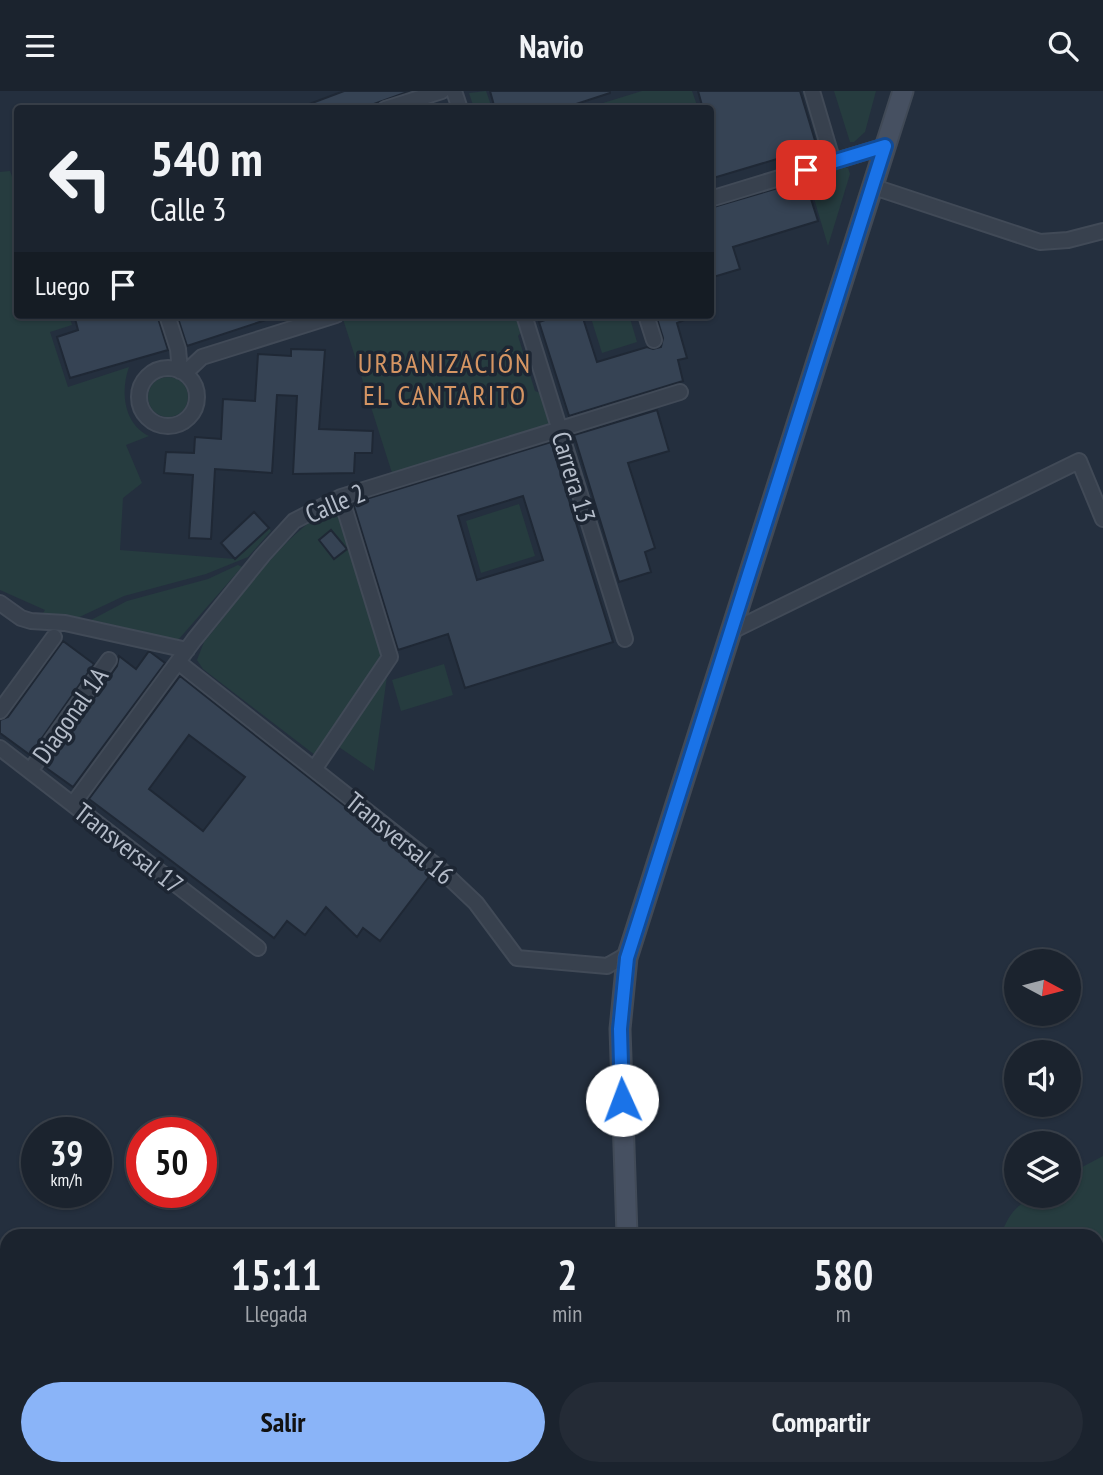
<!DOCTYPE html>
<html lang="es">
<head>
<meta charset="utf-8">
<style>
	:root { --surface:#1b232e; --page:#242b36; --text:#f1f3f6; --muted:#a0a4aa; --line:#39404a; --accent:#8ab4f8 }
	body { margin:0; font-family:"PT Sans Narrow",sans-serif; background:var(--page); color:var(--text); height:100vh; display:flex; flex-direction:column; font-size:26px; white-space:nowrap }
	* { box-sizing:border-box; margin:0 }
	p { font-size:23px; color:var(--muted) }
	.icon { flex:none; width:38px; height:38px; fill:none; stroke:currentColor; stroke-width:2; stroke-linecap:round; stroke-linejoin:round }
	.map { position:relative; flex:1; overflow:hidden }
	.panel { position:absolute; left:0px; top:1138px; width:1104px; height:247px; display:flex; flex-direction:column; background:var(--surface); border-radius:21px 21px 0 0; box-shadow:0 2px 5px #0004,0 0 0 2px var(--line) }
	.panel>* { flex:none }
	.banner { position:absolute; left:14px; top:14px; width:700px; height:214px; border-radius:7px; box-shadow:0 2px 5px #0004,0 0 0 2px var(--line); background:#1b232e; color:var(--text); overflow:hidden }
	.needle { width:46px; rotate:97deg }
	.controls { position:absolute; left:1004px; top:858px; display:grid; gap:14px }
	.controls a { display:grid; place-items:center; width:77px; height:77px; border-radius:50%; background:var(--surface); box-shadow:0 2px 5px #0004,0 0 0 2px var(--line); font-size:35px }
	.speed { position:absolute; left:21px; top:1026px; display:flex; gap:14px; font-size:35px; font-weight:700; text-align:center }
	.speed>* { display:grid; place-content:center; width:91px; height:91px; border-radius:50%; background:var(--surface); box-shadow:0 2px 5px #0004,0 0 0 2px var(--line); line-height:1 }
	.speed small { font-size:18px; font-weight:400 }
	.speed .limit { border:10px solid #d22; background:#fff; color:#111 }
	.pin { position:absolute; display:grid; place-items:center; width:60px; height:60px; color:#fff; margin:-30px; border-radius:14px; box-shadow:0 4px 10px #0006 }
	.me { position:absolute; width:77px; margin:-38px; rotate:358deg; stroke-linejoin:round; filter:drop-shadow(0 0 5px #0008) }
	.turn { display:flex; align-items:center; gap:24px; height:147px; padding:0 21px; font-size:32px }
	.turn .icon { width:91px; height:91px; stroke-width:2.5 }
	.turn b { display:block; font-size:49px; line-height:60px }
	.then { display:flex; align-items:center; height:66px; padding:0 21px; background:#0003; gap:14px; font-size:26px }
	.eta { display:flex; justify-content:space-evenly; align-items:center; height:119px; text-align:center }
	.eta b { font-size:42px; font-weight:700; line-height:49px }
	.cta { display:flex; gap:14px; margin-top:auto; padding:14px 21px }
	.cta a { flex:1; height:80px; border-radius:42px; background:var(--accent); color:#111; font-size:28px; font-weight:700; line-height:80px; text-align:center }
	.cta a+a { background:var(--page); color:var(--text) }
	header { display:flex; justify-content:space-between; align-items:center; height:91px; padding:0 21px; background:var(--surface); font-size:32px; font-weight:700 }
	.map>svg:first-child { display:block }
	.green { fill:#263c3f }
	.building { fill:#364354; stroke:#1f2835; stroke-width:2; fill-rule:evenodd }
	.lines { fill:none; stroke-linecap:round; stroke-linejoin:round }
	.lane-casing { stroke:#414a57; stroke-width:10 }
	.street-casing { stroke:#414a57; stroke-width:18 }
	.secondary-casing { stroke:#414a57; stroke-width:23 }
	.lane { stroke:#38414e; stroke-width:7 }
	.street { stroke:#38414e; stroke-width:14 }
	.secondary { stroke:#465061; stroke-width:19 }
	.route-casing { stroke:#114b97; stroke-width:18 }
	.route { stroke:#1a73e8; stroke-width:12 }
	.labels { text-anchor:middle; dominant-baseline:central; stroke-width:7; stroke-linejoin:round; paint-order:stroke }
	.street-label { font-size:26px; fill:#b4bcc9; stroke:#1d2633 }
	.neighbourhood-label { font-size:28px; letter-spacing:2px; fill:#d59563; stroke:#1d2633 }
</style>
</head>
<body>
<header><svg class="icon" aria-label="menu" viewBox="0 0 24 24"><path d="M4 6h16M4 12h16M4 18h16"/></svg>Navio<svg class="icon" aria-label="search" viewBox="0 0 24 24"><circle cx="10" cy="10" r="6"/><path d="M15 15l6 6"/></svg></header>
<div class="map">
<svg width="1103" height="1384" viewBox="0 0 1103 1384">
	<rect width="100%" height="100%" fill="#242f3e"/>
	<path class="green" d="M 486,0 L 492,17 L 474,17 L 469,2 Z
		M 642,0 L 692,0 L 698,17 L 605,17 L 603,12 Z
		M 834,0 L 876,0 L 865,41 L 854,51 L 850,51 Z
		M 843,76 L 848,77 L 850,83 L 828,155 L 808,87 Z
		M 10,80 L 18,101 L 18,224 L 69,224 L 72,234 L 50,241 L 68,296 L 129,276 C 120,301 124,333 149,345 L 126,354 L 142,392 L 123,407 L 120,459 L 235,468 L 269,437 L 271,440 L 248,466 L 206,483 L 124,505 L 71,530 L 41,525 L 45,519 L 0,499 L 0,81 Z
		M 355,224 L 516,224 L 521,241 L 518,245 L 535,300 L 540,302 L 549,334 L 392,382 L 343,228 Z
		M 590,224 L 629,224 L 637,251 L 602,262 Z
		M148 306a20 20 0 1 1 40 0a20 20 0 1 1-40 0Z
		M 519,413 L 535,465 L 481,482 L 466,430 Z
		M 336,417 L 386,565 L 319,663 L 315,664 L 203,578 L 197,569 L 204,551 C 235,514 292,430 336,417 Z
		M 238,474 L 242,476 L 178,549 L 91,529 L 127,510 L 208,488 Z
		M 444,573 L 453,604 L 401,620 L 392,589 Z
		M 385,580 L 387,585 L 374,680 L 336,654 Z
		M 1103,1065 L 1103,1210 L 1097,1216 L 1097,1144 L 1001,1144 C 1014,1107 1033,1104 1069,1104 L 1069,1083 Z
		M 854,1377 L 948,1377 L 942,1384 L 848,1384 Z"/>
	<path class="building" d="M 344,0 L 410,0 L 360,18 L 296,18 Z
		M 490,0 L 610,0 L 610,2 L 561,18 L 495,18 Z
		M 698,0 L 800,0 L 817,56 L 710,88 L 710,18 L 703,18 Z
		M 805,89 L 818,130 L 733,156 L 740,178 L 710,187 L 710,117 Z
		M 74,224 L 157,224 L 168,259 L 70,287 L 57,246 L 78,239 Z
		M 177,224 L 274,224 L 275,226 L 187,255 Z
		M 560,224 L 582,224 L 597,271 L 647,256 L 653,258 L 661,256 L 663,247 L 656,224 L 696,224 L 677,232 L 687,267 L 678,269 L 683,290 L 569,325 L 539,231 Z
		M 291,258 L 325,259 L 319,338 L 373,340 L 372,362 L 355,362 L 354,382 L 293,383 L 297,305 L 277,304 L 272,382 L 215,378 L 211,448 L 189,447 L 193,384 L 164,382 L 166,361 L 194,362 L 195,346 L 221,348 L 223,308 L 255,310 L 258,263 L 291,265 Z
		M 657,319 L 669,360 L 628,372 L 655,457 L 645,461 L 651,481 L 619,491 L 574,344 Z
		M 551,351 L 613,551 L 465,597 L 448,543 L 398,559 L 353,412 ZM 523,405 L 543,469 L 477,489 L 458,425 Z
		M 254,421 L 269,437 L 235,468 L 221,452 Z
		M 331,439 L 347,458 L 334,468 L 319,449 Z
		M 63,550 L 94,573 L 30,664 L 0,642 L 0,629 L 8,626 Z
		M 149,560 L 165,572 L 73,696 L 45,676 L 117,575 L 119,565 L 136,578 Z
		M 180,585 L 431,783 L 380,850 L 363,837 L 357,846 L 326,816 L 305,844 L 287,830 L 274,847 L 89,708 ZM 189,644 L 245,686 L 203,740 L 149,698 Z"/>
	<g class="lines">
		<g class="lane-casing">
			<path id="lane" d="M 366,1384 L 372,1384"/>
		</g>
		<g class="street-casing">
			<path id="street" d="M 454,0 L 460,18
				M 812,0 L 833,71
				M 385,18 L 442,0
				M 871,95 L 1040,151 L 1068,149 L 1103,140
				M 710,108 L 885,55
				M 167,224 L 178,258 L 180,280
				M 524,224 L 625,548
				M 646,224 L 654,249
				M139 306a29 29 0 1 1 58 0a29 29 0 1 1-58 0Z
				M 185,282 L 202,266 L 336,224
				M 0,512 L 21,527 L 31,530 L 65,532 L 187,559
				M 730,541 L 1079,370 L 1103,428
				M 178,571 L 439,777 L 476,812 L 517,867 L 607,875 L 628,863
				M 0,620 L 54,546
				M 0,657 L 258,857
				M 315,677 L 390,566 L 341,406
				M 30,680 L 109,569
				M 73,713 L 194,549 L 263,464 L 294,430 L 341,406 L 680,301"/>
		</g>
		<g class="secondary-casing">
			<path id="secondary" d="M 627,1144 L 620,938 L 627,867 L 903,0
				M 635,1377 L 636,1384"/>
		</g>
		<use href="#lane" class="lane"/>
		<use href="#street" class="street"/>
		<use href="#secondary" class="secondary"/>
	</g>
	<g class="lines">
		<g class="route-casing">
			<path id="route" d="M 622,1009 L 620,938 L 627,867 L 885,55 L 806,79"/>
		</g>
		<use href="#route" class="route"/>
	</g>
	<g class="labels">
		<g class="street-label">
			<text transform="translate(574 386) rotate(73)">Carrera 13</text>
			<text transform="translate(335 412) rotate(-23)">Calle 2</text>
			<text transform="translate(70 624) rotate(-55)">Diagonal 1A</text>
			<text transform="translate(400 747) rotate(39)">Transversal 16</text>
			<text transform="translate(129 757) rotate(38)">Transversal 17</text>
		</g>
		<g class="neighbourhood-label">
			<text x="445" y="271">URBANIZACIÓN<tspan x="445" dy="32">EL CANTARITO</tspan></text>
		</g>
	</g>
</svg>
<div class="controls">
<a><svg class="needle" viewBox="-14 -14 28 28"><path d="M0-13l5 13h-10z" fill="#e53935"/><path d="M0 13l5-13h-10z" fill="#a0a4aa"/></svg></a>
<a><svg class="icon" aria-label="sound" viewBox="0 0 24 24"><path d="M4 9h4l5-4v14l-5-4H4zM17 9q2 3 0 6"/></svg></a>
<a><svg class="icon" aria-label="layers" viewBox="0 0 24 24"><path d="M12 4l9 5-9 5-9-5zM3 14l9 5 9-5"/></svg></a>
</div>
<div class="speed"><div>39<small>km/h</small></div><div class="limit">50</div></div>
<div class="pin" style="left:806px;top:79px;background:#d93025"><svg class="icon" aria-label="arrive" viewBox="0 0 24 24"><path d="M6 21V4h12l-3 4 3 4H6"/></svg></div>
<svg class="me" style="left:622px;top:1009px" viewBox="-20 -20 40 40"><circle r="19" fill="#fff"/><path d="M0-13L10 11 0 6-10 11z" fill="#1a73e8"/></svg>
<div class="banner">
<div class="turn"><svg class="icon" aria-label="left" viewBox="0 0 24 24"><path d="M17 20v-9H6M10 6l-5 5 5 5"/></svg><div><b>540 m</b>Calle 3</div></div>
<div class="then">Luego<svg class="icon" aria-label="arrive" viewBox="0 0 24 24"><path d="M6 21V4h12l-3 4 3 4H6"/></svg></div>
</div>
<section class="panel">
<div class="eta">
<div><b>15:11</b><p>Llegada</p></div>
<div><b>2</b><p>min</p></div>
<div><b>580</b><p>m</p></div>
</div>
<div class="cta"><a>Salir</a><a>Compartir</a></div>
</section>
</div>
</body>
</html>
